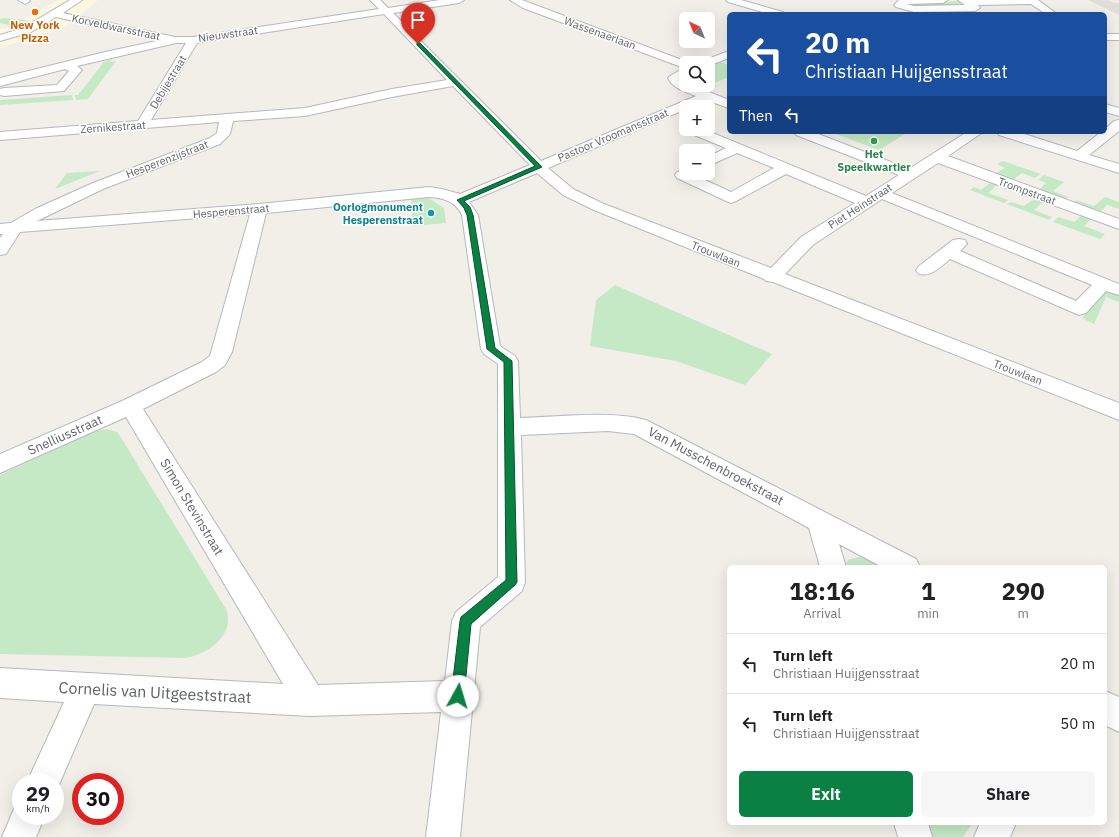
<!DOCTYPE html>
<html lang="en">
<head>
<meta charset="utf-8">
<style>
	:root { --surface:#fff; --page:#f6f6f6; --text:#202124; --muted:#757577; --line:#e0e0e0; --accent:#0b8043 }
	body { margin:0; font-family:"IBM Plex Sans",sans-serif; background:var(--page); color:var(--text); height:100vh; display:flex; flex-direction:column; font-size:15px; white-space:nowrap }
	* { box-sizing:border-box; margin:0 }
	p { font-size:13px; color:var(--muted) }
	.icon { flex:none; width:22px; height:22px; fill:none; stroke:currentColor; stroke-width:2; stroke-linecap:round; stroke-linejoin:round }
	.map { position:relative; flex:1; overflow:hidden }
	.details { position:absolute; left:727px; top:565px; width:380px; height:260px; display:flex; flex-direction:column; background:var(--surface); border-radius:6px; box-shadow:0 4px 16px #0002 }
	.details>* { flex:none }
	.guide { position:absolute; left:727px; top:12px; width:380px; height:122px; border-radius:6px; box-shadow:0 4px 16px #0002; background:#1a4fa0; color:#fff; overflow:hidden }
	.needle { width:26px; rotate:317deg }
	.controls { position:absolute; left:679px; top:12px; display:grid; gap:8px }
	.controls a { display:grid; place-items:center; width:36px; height:36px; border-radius:6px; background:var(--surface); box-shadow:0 4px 16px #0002; font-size:20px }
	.speed { position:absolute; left:12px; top:773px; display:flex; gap:8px; font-size:20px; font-weight:700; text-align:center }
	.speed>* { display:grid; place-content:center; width:52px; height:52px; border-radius:50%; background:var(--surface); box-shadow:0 4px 16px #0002; line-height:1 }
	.speed small { font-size:10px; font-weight:400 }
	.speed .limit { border:6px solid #d22; background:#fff; color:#111 }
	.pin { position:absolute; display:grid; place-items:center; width:34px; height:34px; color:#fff; margin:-41px -17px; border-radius:50% 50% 50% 0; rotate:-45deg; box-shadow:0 0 4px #0007 }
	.pin .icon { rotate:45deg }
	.me { position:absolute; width:44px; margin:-22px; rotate:6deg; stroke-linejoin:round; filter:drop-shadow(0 0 3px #0008) }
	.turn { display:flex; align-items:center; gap:14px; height:84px; padding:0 12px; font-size:18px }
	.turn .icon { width:52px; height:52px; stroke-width:2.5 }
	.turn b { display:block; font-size:28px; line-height:34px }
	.then { display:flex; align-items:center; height:38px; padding:0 12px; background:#0003; gap:8px; font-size:15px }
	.eta { display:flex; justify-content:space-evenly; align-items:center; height:68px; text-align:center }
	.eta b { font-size:24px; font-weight:800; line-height:28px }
	.cta { display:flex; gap:8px; margin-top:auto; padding:8px 12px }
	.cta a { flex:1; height:46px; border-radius:6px; background:var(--accent); color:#fff; font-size:16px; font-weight:800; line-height:46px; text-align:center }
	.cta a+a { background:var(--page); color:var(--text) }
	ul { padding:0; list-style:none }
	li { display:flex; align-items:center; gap:12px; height:60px; padding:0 12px; border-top:1px solid var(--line) }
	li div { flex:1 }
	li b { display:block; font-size:15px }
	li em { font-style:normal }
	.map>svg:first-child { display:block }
	.commercial { fill:#fef7e0 }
	.industrial { fill:#e0deda }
	.green { fill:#c5e8c5 }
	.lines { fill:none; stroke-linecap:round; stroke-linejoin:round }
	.minor-casing { stroke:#b5b8bc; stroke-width:2 }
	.minor { fill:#fff; fill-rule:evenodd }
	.route { fill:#0b8043; stroke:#07532c }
	.food-dot { fill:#e8710a; stroke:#fff; stroke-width:1.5 }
	.leisure-dot { fill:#2e9e5b; stroke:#fff; stroke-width:1.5 }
	.culture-dot { fill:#0f9aa8; stroke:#fff; stroke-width:1.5 }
	.labels { text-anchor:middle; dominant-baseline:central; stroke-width:3; stroke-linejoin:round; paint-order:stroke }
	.far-food-label { font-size:11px; font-weight:bold; fill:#c56008; stroke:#fff }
	.far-street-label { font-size:11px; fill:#5f6368; stroke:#fff }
	.far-leisure-label { font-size:11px; font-weight:bold; fill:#27864d; stroke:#fff }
	.far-culture-label { font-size:11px; font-weight:bold; fill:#0d838f; stroke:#fff; text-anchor:end }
	.street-label { font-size:13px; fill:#5f6368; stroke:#fff }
	.near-street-label { font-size:16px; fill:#5f6368; stroke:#fff }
</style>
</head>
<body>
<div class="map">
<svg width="1119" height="837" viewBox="0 0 1119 837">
	<rect width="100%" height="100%" fill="#f1efe8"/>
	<path class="commercial" d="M 58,0 L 98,0 L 66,26 L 0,48 L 0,29 L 14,25 Z"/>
	<path class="industrial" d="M 1088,0 L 1108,0 L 1114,3 L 1119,3 L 1119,15 Z"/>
	<path class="green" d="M 958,1 L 965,5 L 962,7 L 912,6 L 908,4 Z
		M 6,18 L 31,21 L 19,27 L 0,23 L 0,19 Z
		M 112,59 L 110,62 L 116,61 L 88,99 L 76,100 L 75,95 L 78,95 L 104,62 Z
		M 721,62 L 729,65 L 729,77 L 712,84 L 718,86 L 706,91 L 690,85 L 708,85 L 708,67 Z
		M 72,95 L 73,100 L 0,105 L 0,100 Z
		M 831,132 L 908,132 L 879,150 Z
		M 1003,161 L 1041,174 L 1035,178 L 1022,173 L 1013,180 L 996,173 L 1005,168 L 997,164 Z
		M 100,171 L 55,189 L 67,173 Z
		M 1044,175 L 1064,182 L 1053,191 L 1068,197 L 1065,199 L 1039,190 L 1046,183 L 1038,180 Z
		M 990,183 L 997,185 L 988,193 L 1008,200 L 1004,203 L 970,190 L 974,187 L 981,190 Z
		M 1105,197 L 1119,202 L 1119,209 L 1107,205 L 1100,212 L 1074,202 L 1076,200 L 1094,206 Z
		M 427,198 L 432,200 L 444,208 L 446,223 L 413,226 L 411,199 Z
		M 1034,199 L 1043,202 L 1034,210 L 1052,217 L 1049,220 L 1007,204 L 1011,202 L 1024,206 Z
		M 1081,216 L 1091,219 L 1084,226 L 1105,234 L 1100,239 L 1053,222 L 1058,217 L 1074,222 Z
		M 615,285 L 633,293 L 772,354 L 745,385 L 676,361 L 590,346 L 596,300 Z
		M 1107,290 L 1119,295 L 1119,302 L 1106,297 L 1094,324 L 1082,318 Z
		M 107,429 L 117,432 L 120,436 L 226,609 C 236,635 207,655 185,658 L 0,654 L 0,475 L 88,434 L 94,431 Z
		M 859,557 L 871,560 L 877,564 L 874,567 L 844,567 L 848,560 Z
		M 924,823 L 971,823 L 972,824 L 963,837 L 933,837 Z"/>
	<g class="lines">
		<g class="minor-casing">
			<path id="minor" d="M 18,0 L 29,0 L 30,1 L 25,4 Z
				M 70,0 L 82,0 L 63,13 L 175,37 L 193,37 L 379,9 L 370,0 L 380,0 L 388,8 L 440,0 L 464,0 L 459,3 L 393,13 L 541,161 L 696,96 C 686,92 672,88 668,78 L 670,76 L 684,68 L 523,8 L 510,0 L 522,0 L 690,63 L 686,63 L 686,76 L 680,79 L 686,83 L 686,85 L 691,85 L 729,100 L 729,108 L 706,100 L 691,107 L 686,107 L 686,109 L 548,168 L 573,189 L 604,204 L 771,268 L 801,237 L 855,203 L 786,174 L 736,201 L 731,203 L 726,201 L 677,178 L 675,175 L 677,172 L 686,169 L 686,173 L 693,173 L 692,174 L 731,192 L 774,168 L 737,153 L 708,166 L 708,157 L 726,148 L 687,132 L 685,129 L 686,128 L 703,129 L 866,196 L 899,175 L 796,135 L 794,132 L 813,132 L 909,169 L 967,132 L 983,132 L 948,156 L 1119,219 L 1119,229 L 938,163 L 892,193 L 1119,284 L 1119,295 L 1106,291 L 1086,313 L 1079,315 L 950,259 C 940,267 932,277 919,274 L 916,270 L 919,266 L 953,240 L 959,239 L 965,240 L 967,244 L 960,251 L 1076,301 L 1092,285 L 882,199 L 813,245 L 785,274 L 1119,403 L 1119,420 L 773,282 L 766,281 L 764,279 L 594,210 L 563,195 L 537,173 L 469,202 L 478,215 L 500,346 L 515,356 L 518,361 L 520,418 C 557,417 611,410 646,420 L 916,559 L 920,567 L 882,567 L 839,544 L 846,567 L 820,567 L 809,528 L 634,434 L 608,431 L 521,435 L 525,582 L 522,591 L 480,627 L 460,837 L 426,837 L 441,712 L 310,716 L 94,704 L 55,794 L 55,782 L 27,782 L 64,702 L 0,698 L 0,668 L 283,684 L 126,417 L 0,473 L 0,454 L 122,401 L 202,362 L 210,356 L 250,214 L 20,232 L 6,254 L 0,255 L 0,238 L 3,234 L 0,234 L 0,224 L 11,223 L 35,209 L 93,183 L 210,138 L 217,133 L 219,122 L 0,140 L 0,132 L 138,121 L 186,43 L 176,43 L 77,66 L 82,70 L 64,91 L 4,96 L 0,95 L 0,89 L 4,88 L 57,85 L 69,71 L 65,69 L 0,86 L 0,78 L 105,52 L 161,40 L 56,17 L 31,32 L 0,41 L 0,35 L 23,28 ZM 384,14 L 447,80 L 392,89 L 305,108 L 151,120 L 197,43 ZM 453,86 L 530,165 L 460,194 L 442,189 L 429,187 L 259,204 L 37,221 L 103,189 L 220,144 L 230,134 L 233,121 L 305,116 L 392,97 ZM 429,197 C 444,198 455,201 462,215 L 481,349 L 484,354 L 498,364 L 498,577 L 456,612 L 452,621 L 445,681 L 318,685 L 143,409 L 216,372 L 225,365 L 232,352 L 266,213 Z
				M 726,0 L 741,0 L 783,12 L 785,14 L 769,14 L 728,2 Z
				M 899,0 L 948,0 L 943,3 L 906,4 L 914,6 L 965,5 L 958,0 L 1038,0 L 1057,14 L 1046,14 L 1031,4 L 978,5 L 980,8 L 975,11 L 914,12 L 896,7 L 894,5 Z
				M 1105,34 L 1119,34 L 1119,40 L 1105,40 Z
				M 729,51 L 729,58 L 708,66 L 708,63 L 700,63 L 702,61 Z
				M 1105,104 L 1119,108 L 1119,116 L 1105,112 Z
				M 1119,120 L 1119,131 L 1089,155 L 1119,164 L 1119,173 L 999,135 L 997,132 L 1018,132 L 1077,151 L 1101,132 L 1105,132 L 1105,129 L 1114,121 Z
				M 1105,691 L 1119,697 L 1119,732 L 1105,725 Z
				M 21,802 L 21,816 L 45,816 L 36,837 L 2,837 L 16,804 Z
				M 894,823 L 928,823 L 932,837 L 898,837 Z
				M 980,823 L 1016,823 L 1010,837 L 974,837 Z"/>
		</g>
		<use href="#minor" class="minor"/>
	</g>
	<path class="route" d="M 417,43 L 420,43 L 542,167 L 464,201 L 470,207 L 473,215 L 495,348 L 512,361 L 517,582 L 515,585 L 471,624 L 464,696 L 462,700 L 458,702 L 453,700 L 451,696 L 460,621 L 461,617 L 506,580 L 504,362 L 487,349 L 467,215 L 464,208 L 457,200 L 535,166 L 417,45 Z"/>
	<circle class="food-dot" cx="35" cy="12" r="4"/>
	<circle class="leisure-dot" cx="874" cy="141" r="4"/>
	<circle class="culture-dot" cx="431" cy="213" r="4"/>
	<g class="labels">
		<g class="far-food-label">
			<text x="35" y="25">New York<tspan x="35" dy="13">Pizza</tspan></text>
		</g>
		<g class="far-street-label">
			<text transform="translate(116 27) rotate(12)">Korveldwarsstraat</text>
			<text transform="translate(600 33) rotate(20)">Wassenaerlaan</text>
			<text transform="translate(228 34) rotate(-8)">Nieuwstraat</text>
			<text transform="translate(168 82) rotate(-59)">Debijestraat</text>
			<text transform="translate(113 127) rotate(-4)">Zernikestraat</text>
			<text transform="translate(613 135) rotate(-23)">Pastoor Vroomansstraat</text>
			<text transform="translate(167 159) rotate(-21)">Hesperenzijstraat</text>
			<text transform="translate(1027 191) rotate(20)">Trompstraat</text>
			<text transform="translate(860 206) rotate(-33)">Piet Heinstraat</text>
			<text transform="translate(231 211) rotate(-5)">Hesperenstraat</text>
			<text transform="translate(716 254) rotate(22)">Trouwlaan</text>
			<text transform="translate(1018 372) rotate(21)">Trouwlaan</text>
		</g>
		<g class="far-leisure-label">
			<text x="874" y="154">Het<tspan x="874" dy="13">Speelkwartier</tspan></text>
		</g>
		<g class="far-culture-label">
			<text x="423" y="207">Oorlogmonument<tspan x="423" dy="13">Hesperenstraat</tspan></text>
		</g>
		<g class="street-label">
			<text transform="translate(65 435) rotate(-24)">Snelliusstraat</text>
			<text transform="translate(716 466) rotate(28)">Van Musschenbroekstraat</text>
			<text transform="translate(192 507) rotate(59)">Simon Stevinstraat</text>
		</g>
		<g class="near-street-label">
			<text transform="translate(155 692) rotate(3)">Cornelis van Uitgeeststraat</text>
		</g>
	</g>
</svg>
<div class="controls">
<a><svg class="needle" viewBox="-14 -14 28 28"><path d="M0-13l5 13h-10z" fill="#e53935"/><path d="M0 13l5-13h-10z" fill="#757577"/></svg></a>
<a><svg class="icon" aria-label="search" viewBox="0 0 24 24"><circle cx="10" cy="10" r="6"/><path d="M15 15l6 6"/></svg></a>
<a>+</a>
<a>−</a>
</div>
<div class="speed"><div>29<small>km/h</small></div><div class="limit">30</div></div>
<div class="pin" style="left:418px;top:44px;background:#d93025"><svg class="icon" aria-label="arrive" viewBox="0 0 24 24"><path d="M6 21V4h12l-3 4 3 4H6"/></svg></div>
<svg class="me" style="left:458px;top:696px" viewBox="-20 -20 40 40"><circle r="19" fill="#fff"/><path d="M0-13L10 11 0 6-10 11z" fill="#0b8043"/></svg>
<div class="guide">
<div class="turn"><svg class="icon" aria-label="left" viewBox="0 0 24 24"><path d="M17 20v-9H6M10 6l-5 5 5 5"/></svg><div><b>20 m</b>Christiaan Huijgensstraat</div></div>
<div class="then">Then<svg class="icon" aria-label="left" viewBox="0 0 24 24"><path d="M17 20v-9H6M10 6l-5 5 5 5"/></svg></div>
</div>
<section class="details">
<div class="eta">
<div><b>18:16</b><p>Arrival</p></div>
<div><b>1</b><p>min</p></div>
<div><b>290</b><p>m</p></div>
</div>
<ul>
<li><svg class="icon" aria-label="left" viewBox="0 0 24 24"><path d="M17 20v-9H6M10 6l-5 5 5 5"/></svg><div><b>Turn left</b><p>Christiaan Huijgensstraat</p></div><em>20 m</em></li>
<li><svg class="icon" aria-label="left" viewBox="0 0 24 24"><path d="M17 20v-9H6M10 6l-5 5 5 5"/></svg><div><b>Turn left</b><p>Christiaan Huijgensstraat</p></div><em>50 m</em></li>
</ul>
<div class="cta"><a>Exit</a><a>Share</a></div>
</section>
</div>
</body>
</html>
